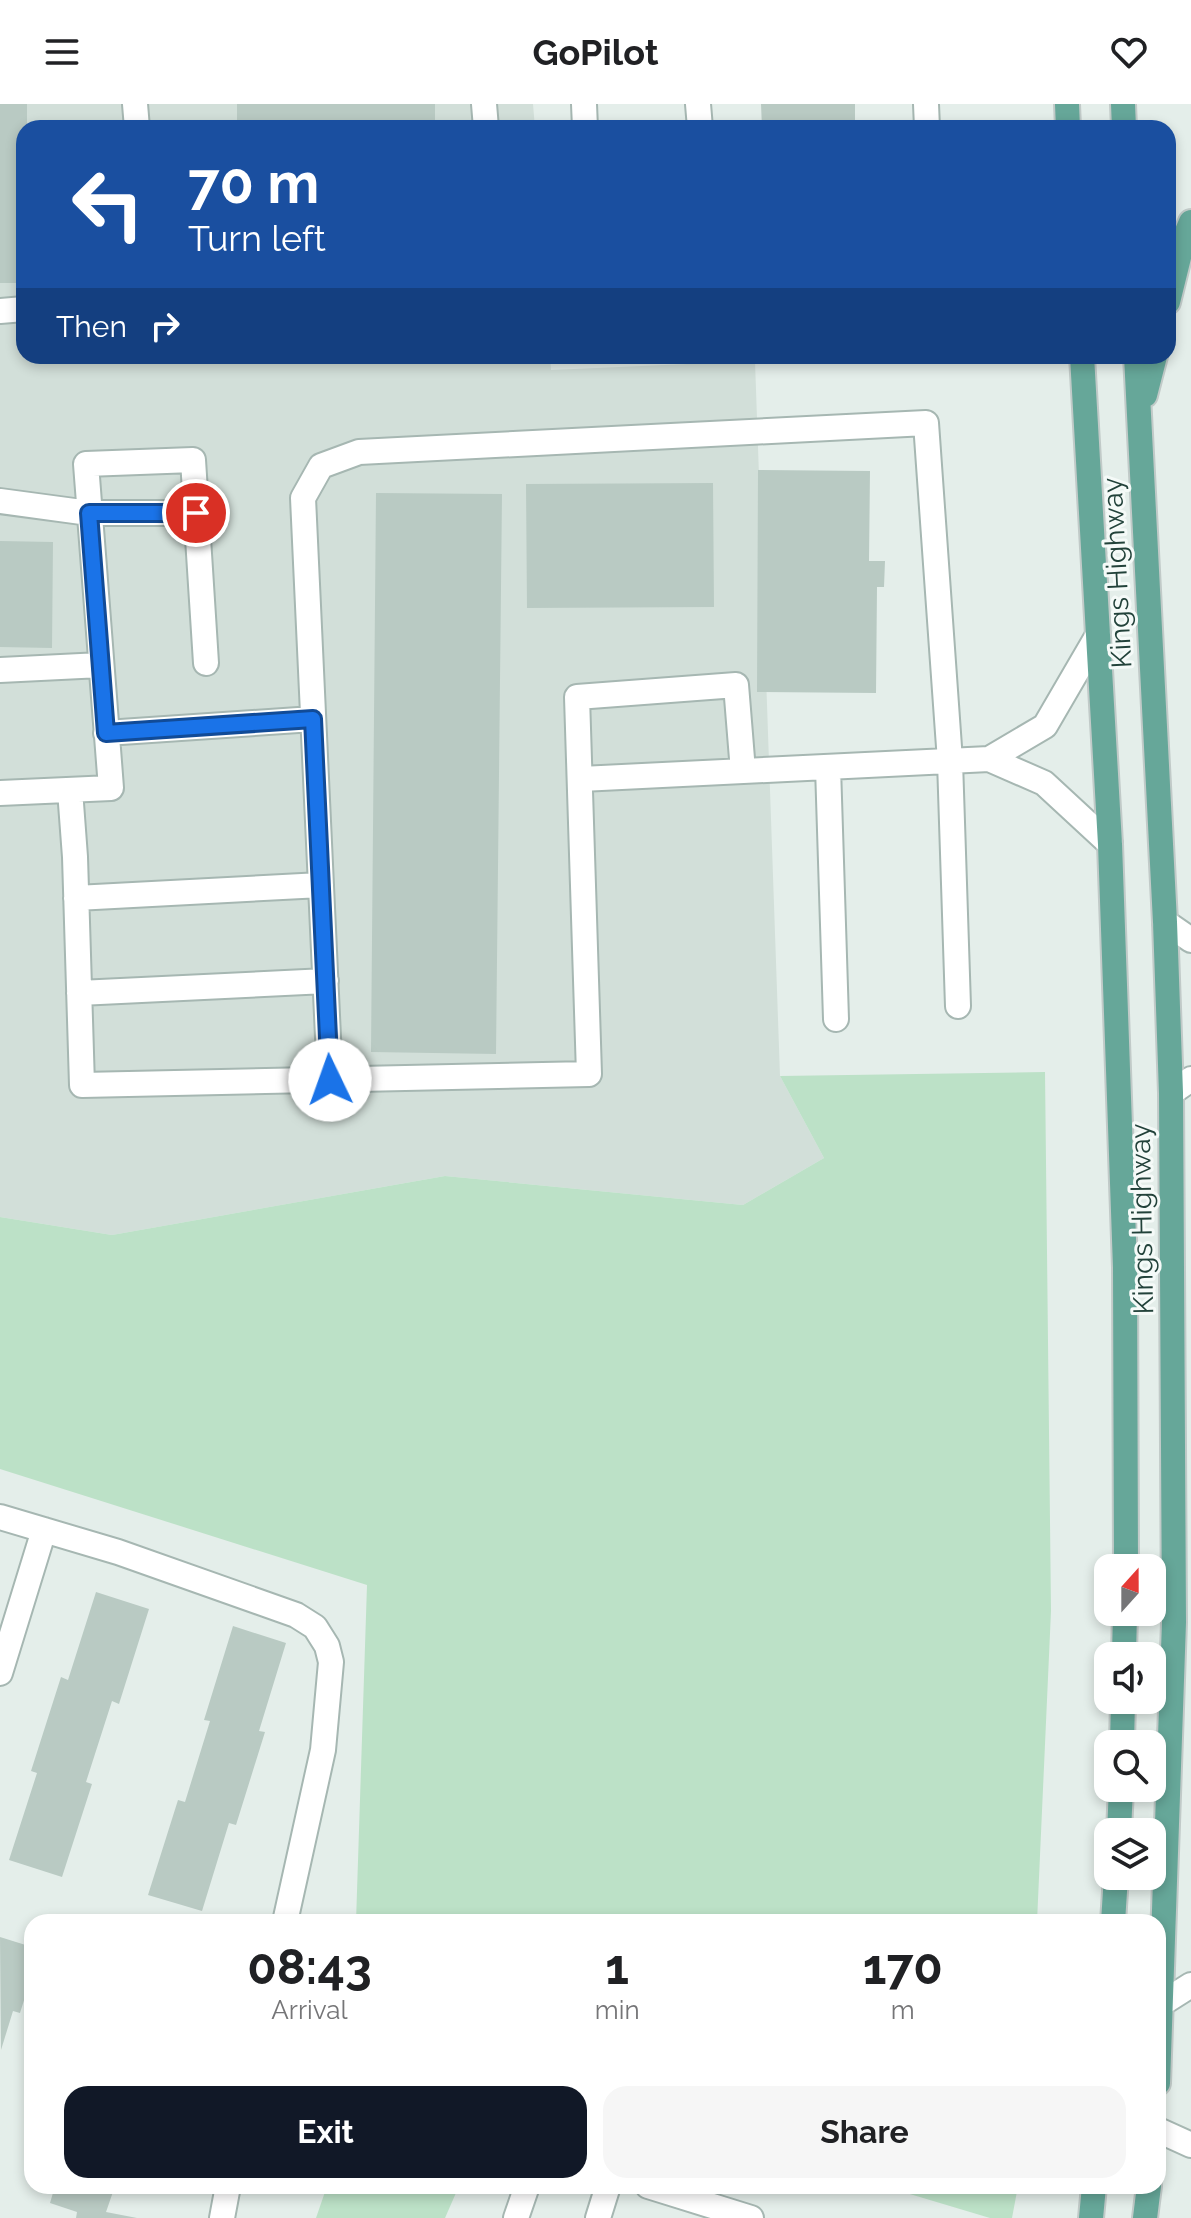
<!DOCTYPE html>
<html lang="en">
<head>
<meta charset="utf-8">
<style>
	:root { --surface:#fff; --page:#f6f6f6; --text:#202124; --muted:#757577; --accent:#111827 }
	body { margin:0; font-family:Raleway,sans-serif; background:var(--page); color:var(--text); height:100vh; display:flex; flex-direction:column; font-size:30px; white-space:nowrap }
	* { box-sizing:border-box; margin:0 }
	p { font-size:26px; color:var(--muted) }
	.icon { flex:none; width:44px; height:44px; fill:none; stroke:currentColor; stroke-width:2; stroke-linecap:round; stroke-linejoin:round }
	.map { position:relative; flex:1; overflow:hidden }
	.details { position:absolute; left:24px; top:1810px; width:1142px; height:280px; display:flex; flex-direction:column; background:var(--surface); border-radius:24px; box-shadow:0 4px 12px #0003 }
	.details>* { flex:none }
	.top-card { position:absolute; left:16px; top:16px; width:1160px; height:244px; border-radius:24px; box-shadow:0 4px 12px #0003; background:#1a4fa0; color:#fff; overflow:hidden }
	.needle { width:52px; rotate:21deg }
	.fabs { position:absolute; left:1094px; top:1450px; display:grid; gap:16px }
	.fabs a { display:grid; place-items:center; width:72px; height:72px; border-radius:16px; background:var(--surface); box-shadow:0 4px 12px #0003; font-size:40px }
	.pin { position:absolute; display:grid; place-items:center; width:68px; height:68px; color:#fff; margin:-34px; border:4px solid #fff; border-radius:50%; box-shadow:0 2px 8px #0007 }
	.me { position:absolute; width:88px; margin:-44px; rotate:357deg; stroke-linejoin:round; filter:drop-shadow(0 0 6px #0008) }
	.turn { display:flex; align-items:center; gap:28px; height:168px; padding:0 40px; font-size:36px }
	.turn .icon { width:104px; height:104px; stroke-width:2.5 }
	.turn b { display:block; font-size:56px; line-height:68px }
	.then { display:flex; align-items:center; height:76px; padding:0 40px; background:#0003; gap:16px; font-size:30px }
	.eta { display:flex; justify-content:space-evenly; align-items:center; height:136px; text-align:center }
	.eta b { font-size:48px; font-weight:700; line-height:56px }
	.button { display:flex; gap:16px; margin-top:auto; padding:16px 40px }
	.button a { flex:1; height:92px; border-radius:24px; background:var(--accent); color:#fff; font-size:32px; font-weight:700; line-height:92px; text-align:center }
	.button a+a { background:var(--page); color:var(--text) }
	header { display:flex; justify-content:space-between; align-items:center; height:104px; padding:0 40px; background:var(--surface); font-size:36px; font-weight:700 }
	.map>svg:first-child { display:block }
	.built { fill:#d2dfd9 }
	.green { fill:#bce1c7 }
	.building { fill:#b9cac3 }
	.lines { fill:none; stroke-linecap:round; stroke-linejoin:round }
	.minor-casing { stroke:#a6b7b2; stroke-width:28 }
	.major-casing { stroke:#c1cac8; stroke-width:28 }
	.minor { stroke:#fff; stroke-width:24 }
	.major { stroke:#66a799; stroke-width:24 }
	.route-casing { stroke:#114b97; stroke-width:20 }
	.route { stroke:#1a73e8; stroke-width:14 }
	.labels { text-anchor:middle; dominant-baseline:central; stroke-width:6; stroke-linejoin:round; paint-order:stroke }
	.street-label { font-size:28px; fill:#22423a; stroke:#f5faf8 }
</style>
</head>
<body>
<header><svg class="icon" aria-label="menu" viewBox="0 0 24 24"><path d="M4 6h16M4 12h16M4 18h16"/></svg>GoPilot<svg class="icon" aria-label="heart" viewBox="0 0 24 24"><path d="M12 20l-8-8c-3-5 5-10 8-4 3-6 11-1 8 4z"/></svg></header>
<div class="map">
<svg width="1191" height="2114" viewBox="0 0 1191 2114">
	<rect width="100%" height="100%" fill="#e4eeea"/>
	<path class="built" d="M 0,0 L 533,0 L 535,24 L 24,24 L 24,252 L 550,252 L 551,266 L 755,257 L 780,972 L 824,1054 L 743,1101 L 445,1072 L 112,1131 L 0,1113 Z"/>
	<path class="green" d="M 1045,968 L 1051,1507 L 1037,1818 L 356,1818 L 367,1481 L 0,1365 L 0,1113 L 112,1131 L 445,1072 L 743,1101 L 824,1054 L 780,972 Z
		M 327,2082 L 459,2082 L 445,2114 L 316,2114 Z
		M 883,2082 L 1018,2082 L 1012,2114 L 990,2114 Z"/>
	<path class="building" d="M 0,0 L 27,0 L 27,24 L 24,24 L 24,179 L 0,179 Z
		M 237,0 L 435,0 L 435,24 L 237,24 Z
		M 761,0 L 855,0 L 855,24 L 762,24 Z
		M 758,366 L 870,367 L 869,457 L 885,457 L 884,483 L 877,483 L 876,589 L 757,588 Z
		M 713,379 L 714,503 L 527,504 L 526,380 Z
		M 376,389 L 502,390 L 496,950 L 371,948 Z
		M 0,437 L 53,438 L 52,544 L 0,543 Z
		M 96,1488 L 149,1505 L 119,1600 L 112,1597 L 86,1678 L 92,1680 L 62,1773 L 9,1756 L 37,1669 L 31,1667 L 61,1573 L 68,1576 Z
		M 233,1522 L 286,1539 L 259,1627 L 265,1628 L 236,1721 L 229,1719 L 202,1807 L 148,1791 L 178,1696 L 185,1698 L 210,1617 L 204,1616 Z
		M 0,1833 L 32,1843 L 32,1871 L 20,1909 L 13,1907 L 1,1946 Z
		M 55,2082 L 115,2082 L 106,2108 L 137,2114 L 76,2114 L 77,2108 L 50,2099 Z"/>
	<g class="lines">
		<g class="minor-casing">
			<path id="minor" d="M 135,0 L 137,24
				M 484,0 L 486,24
				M 584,0 L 585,24
				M 698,0 L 700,24
				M 926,0 L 927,24
				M 0,207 L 24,205
				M 0,397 L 89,409 L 196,409
				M 0,566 L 101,561
				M 106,629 L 313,615
				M 989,655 L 1045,622 L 1098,531
				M 828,663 L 836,915
				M 581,675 L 989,655 L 1044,679 L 1110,740
				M 70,686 L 75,753 L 82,981 L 589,970 L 577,593 L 736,581 L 743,667
				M 0,689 L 111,684 L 86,360 L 193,356 L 206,559
				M 76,794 L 321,781
				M 1165,818 L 1191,836
				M 79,889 L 326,877
				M 330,976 L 303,394 L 321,362 L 359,348 L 926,319 L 950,657 L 958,902
				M 1171,989 L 1191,975
				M 0,1413 L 118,1448 L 296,1511 L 315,1523 L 327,1542 L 331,1558 L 323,1646 L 285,1818
				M 0,1569 L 44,1426
				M 1161,1900 L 1191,1881
				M 1158,2026 L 1191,2041
				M 648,2082 L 751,2114
				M 222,2114 L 228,2082
				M 516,2114 L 527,2082
				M 598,2114 L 608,2082"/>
		</g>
		<g class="major-casing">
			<path id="major" d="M 1067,0 L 1068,24
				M 1123,0 L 1124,24
				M 1168,198 L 1183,137 L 1191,118
				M 1082,252 L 1110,740 L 1125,1163 L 1126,1464
				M 1136,252 L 1165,818 L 1171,989 L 1174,1518 L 1158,1979
				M 1145,291 L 1155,252
				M 1124,1552 L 1125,1508
				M 1122,1640 L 1123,1596
				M 1119,1728 L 1121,1684
				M 1113,1818 L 1116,1772
				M 1091,2114 L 1094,2082
				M 1145,2114 L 1149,2082"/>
		</g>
		<use href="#minor" class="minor"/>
		<use href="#major" class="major"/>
	</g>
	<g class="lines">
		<g class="route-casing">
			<path id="route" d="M 196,409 L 89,409 L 106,629 L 313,615 L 330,976"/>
		</g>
		<use href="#route" class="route"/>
	</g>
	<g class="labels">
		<g class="street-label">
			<text transform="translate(1117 469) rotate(-93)">Kings Highway</text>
			<text transform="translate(1142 1115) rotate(-91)">Kings Highway</text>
		</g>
	</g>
</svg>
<div class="fabs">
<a><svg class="needle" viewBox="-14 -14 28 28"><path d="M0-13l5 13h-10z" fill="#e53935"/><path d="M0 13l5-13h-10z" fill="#757577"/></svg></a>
<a><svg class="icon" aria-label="sound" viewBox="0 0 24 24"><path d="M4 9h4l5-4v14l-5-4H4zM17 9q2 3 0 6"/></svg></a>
<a><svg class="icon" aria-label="search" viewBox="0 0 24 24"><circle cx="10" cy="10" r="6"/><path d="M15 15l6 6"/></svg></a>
<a><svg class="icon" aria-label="layers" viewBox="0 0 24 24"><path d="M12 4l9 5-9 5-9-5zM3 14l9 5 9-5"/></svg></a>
</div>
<div class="pin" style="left:196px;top:409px;background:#d93025"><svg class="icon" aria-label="arrive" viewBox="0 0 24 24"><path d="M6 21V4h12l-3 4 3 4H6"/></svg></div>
<svg class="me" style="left:330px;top:976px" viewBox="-20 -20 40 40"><circle r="19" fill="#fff"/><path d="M0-13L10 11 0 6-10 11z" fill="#1a73e8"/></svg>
<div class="top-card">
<div class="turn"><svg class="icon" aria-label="left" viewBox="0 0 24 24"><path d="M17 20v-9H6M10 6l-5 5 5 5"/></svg><div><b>70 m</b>Turn left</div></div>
<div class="then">Then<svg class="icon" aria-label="right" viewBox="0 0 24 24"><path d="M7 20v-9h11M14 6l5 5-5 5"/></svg></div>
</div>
<section class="details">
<div class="eta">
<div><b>08:43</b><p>Arrival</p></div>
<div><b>1</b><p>min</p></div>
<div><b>170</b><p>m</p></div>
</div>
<div class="button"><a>Exit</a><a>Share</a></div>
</section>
</div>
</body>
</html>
